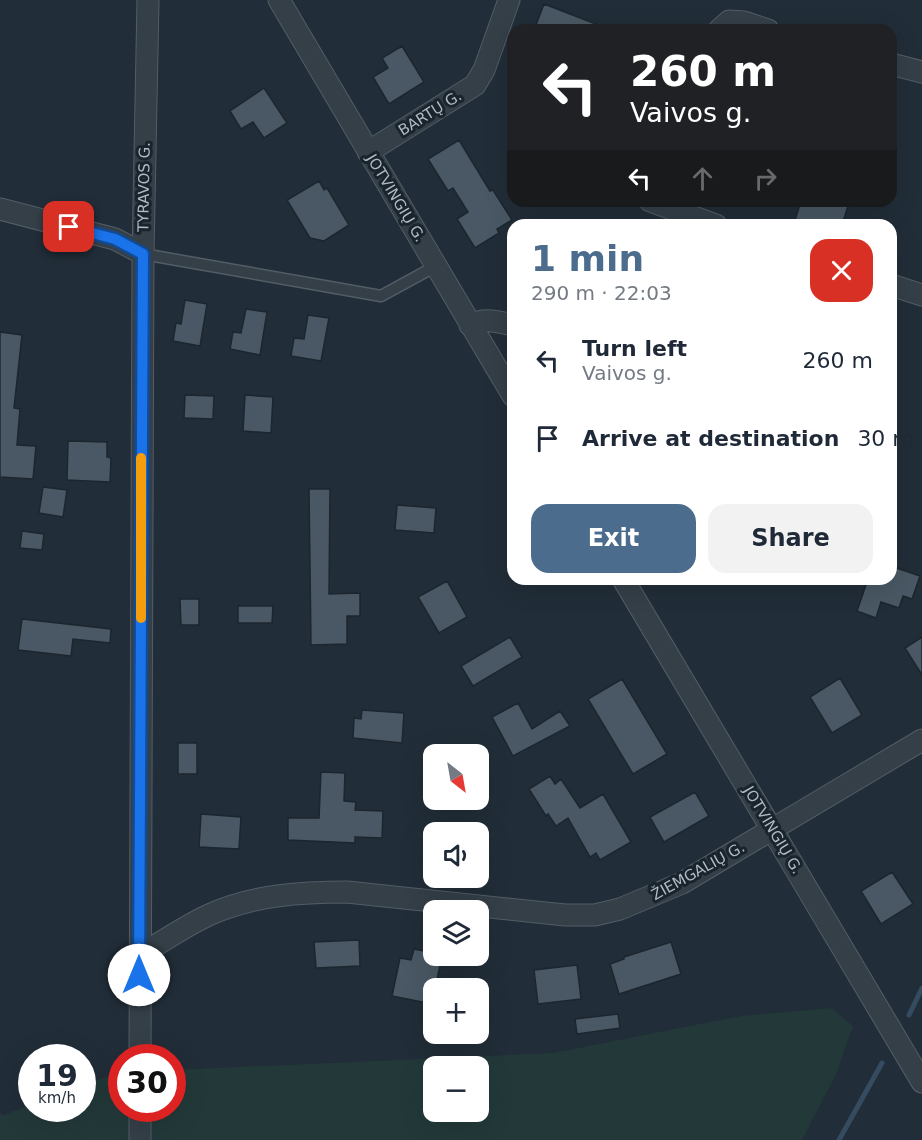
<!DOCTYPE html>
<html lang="en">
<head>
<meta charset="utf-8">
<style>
	:root { --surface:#fff; --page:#f2f2f3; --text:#1f2937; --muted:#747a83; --accent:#4c6c8d }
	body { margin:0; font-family:"DejaVu Sans",sans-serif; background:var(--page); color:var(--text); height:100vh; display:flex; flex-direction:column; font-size:22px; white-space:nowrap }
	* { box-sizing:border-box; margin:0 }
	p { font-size:20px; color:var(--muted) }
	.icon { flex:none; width:33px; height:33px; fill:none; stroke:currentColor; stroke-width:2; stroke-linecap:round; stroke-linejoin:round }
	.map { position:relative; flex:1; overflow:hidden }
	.drawer { position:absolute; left:507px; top:219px; width:390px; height:366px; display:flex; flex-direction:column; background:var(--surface); border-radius:18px; box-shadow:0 6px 24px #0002 }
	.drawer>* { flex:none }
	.banner { position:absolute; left:507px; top:24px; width:390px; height:183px; border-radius:18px; box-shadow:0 6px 24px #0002; background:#202124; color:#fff; overflow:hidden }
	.needle { width:39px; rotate:149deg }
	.buttons { position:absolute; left:423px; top:744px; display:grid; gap:12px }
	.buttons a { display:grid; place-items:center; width:66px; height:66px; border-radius:12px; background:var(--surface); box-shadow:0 6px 24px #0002; font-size:30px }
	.speed { position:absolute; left:18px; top:1044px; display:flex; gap:12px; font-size:30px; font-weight:700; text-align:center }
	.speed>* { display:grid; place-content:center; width:78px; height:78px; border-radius:50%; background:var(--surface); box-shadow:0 6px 24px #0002; line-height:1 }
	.speed small { font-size:15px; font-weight:400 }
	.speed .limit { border:9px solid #d22; background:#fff; color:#111 }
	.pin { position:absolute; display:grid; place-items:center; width:51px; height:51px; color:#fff; margin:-26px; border-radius:12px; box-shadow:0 3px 9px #0006 }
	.me { position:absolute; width:66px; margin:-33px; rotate:0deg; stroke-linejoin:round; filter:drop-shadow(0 0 4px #0008) }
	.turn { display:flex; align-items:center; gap:21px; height:126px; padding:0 24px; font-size:27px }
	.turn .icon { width:78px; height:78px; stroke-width:2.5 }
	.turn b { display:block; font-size:42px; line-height:51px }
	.lanes { display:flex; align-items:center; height:57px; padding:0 24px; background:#0003; justify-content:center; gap:30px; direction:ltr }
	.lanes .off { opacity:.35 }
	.round { display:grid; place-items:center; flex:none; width:63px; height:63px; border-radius:18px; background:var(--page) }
	.head { display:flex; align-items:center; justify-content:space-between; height:102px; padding:0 24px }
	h1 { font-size:36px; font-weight:800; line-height:45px; color:var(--accent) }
	.action { display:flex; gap:12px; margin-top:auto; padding:12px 24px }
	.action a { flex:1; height:69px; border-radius:18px; background:var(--accent); color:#fff; font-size:24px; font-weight:800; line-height:69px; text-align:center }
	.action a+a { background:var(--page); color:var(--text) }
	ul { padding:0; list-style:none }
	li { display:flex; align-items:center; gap:18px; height:78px; padding:0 24px }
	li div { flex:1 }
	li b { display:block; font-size:22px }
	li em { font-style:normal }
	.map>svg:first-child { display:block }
	.green { fill:#233939; fill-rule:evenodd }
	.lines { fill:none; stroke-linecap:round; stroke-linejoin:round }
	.stream { stroke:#354b5f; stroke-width:5 }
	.building { fill:#495864; stroke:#1c262f; stroke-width:1.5 }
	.lane-casing { stroke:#525d66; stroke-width:13 }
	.street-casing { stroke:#525d66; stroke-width:23 }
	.lane { stroke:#343f48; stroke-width:10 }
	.street { stroke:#343f48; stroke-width:21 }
	.route-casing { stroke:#114b97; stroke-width:15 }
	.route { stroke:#1a73e8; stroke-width:10 }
	.slow { stroke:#f59e0b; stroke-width:10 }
	.labels { text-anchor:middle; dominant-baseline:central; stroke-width:6; stroke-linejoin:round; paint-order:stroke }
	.street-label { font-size:15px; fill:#afbac5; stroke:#1a242d }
</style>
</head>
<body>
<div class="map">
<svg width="922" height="1140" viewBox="0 0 922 1140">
	<rect width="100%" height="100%" fill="#212d38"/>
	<path class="green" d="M 832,1008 L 853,1026 L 836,1074 L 802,1140 L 0,1140 L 0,1114 L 4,1115 L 31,1104 L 32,1108 L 82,1108 L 83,1085 L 121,1072 L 122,1108 L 172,1108 L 173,1070 L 553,1053 L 741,1016 ZM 434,1066 L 478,1066 L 478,1112 L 434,1112 Z"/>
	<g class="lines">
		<path class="stream" d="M 909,1015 L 922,988
			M 839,1140 L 882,1063"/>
	</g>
	<path class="building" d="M 544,4 L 609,29 L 608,30 L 534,30 Z
		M 402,46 L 424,82 L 389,104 L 373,77 L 388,68 L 382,58 Z
		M 264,88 L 287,123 L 264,138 L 253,122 L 241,129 L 230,111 Z
		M 459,140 L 490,191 L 493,190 L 512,220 L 497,229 L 499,233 L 475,248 L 457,219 L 468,212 L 453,188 L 448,191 L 428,159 Z
		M 319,181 L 324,190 L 327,188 L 349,225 L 324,241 L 310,238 L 287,200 Z
		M 801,201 L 833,201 L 848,206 L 842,225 L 810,225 L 795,220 Z
		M 185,300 L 207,304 L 200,346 L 173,341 L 176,323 L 181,324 Z
		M 246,309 L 267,312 L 260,355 L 230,349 L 233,332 L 241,333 Z
		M 308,315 L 329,318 L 321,361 L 291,356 L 294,338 L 304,339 Z
		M 0,332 L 22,335 L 14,408 L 20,409 L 17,445 L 36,446 L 33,479 L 0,477 Z
		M 185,395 L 214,396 L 213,419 L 184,418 Z
		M 245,395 L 273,397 L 271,433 L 243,431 Z
		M 68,441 L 107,442 L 107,457 L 111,458 L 110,482 L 67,480 Z
		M 43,487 L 67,490 L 63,517 L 39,513 Z
		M 309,489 L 330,489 L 329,594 L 360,593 L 360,616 L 347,616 L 347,644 L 311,645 Z
		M 397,505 L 436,508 L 434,533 L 395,530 Z
		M 22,531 L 44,534 L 42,550 L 20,548 Z
		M 891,566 L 920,576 L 912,599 L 903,596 L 899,608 L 881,602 L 876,618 L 857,611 L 868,579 L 891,579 Z
		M 447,581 L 467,617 L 439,633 L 418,597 Z
		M 180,599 L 199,599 L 199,625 L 181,625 Z
		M 238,606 L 273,606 L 272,623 L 238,623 Z
		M 22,619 L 111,629 L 110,643 L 73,639 L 71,656 L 18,650 Z
		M 510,637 L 522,657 L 473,686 L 461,666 Z
		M 922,637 L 922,675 L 905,648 Z
		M 840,678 L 862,715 L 832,733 L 810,697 Z
		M 622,679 L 667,754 L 633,774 L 588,699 Z
		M 518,703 L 532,729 L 560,711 L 570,726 L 513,756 L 492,717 Z
		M 362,710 L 404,713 L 402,743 L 353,738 L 354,718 L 361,719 Z
		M 178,743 L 197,743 L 197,774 L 178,774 Z
		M 321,772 L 345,773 L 344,801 L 356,802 L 355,810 L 383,811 L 382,838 L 355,837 L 355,843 L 288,840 L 288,818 L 319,818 Z
		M 550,776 L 555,784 L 561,779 L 580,808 L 603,794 L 631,842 L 600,860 L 596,853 L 590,857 L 568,818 L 556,826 L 548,814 L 546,816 L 529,789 Z
		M 695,792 L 709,816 L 664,842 L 650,817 Z
		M 201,814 L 241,817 L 239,849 L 199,847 Z
		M 892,872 L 913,904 L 881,924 L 861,891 Z
		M 359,940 L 360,966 L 316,968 L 314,942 Z
		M 671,942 L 681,974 L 619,994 L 610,964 L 624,959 L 624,957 Z
		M 414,949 L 434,953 L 434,956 L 442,956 L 432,1004 L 392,996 L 400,958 L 411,960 Z
		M 577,965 L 581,999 L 538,1004 L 534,970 Z
		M 618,1014 L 620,1028 L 577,1034 L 575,1019 Z"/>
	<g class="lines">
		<g class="lane-casing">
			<path id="lane" d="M 143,254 L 381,296 L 436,266"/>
		</g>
		<g class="street-casing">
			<path id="street" d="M 279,0 L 513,396
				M 719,30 L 729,21 L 744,22 L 768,30
				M 891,64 L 922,72
				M 368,152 L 475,85 L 484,70 L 509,0
				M 650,201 L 716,225
				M 0,209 L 115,239 L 143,254
				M 891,285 L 922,295
				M 470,325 C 485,317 498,322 513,325
				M 623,579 L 922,1082
				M 139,955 C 163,942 186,925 211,914 C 253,895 302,892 347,892 L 565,915 L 595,915 L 620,909 L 682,883 L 922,740
				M 140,1058 L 143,254 L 148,0
				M 140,1108 L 140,1140"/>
		</g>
		<use href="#lane" class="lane"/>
		<use href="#street" class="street"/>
	</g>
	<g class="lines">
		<g class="route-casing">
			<path id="route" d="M 69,227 L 115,239 L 143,254 L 139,975"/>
		</g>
		<use href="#route" class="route"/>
		<path class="slow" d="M 141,618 L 141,458"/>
	</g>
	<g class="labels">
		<g class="street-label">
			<text transform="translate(430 113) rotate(-32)">BARTŲ G.</text>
			<text transform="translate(144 187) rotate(-89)">TYRAVOS G.</text>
			<text transform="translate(396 198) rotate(59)">JOTVINGIŲ G.</text>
			<text transform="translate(773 830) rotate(59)">JOTVINGIŲ G.</text>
			<text transform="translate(698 871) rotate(-29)">ŽIEMGALIŲ G.</text>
		</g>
	</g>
</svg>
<div class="buttons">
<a><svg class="needle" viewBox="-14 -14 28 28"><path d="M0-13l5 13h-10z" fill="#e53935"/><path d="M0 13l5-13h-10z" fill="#747a83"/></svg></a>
<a><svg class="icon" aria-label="sound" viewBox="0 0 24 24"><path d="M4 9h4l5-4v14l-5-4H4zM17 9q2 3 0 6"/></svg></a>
<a><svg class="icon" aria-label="layers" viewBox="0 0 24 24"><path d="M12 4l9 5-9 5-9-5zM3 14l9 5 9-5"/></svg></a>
<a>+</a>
<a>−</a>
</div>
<div class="speed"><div>19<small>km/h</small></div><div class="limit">30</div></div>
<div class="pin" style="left:69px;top:227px;background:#d93025"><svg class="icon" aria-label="arrive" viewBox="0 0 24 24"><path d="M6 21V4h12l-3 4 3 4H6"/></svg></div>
<svg class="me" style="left:139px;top:975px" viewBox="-20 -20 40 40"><circle r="19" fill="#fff"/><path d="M0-13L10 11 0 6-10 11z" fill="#1a73e8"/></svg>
<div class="banner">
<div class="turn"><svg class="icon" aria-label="left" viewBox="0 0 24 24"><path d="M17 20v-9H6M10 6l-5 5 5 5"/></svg><div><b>260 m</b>Vaivos g.</div></div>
<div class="lanes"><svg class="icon" aria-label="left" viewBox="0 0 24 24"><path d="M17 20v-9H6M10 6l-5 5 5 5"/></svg><svg class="icon off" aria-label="ahead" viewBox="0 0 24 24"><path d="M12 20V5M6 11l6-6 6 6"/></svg><svg class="icon off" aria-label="right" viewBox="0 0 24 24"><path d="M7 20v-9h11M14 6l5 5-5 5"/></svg></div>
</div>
<section class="drawer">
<div class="head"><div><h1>1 min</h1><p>290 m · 22:03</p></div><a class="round" style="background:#d93025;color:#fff"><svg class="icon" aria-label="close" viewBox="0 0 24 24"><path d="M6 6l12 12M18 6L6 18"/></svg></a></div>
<ul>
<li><svg class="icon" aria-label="left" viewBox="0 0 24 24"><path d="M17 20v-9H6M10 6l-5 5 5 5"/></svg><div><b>Turn left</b><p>Vaivos g.</p></div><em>260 m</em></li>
<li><svg class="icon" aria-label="arrive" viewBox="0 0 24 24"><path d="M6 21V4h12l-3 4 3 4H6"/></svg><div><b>Arrive at destination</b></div><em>30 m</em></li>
</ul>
<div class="action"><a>Exit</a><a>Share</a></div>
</section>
</div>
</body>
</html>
